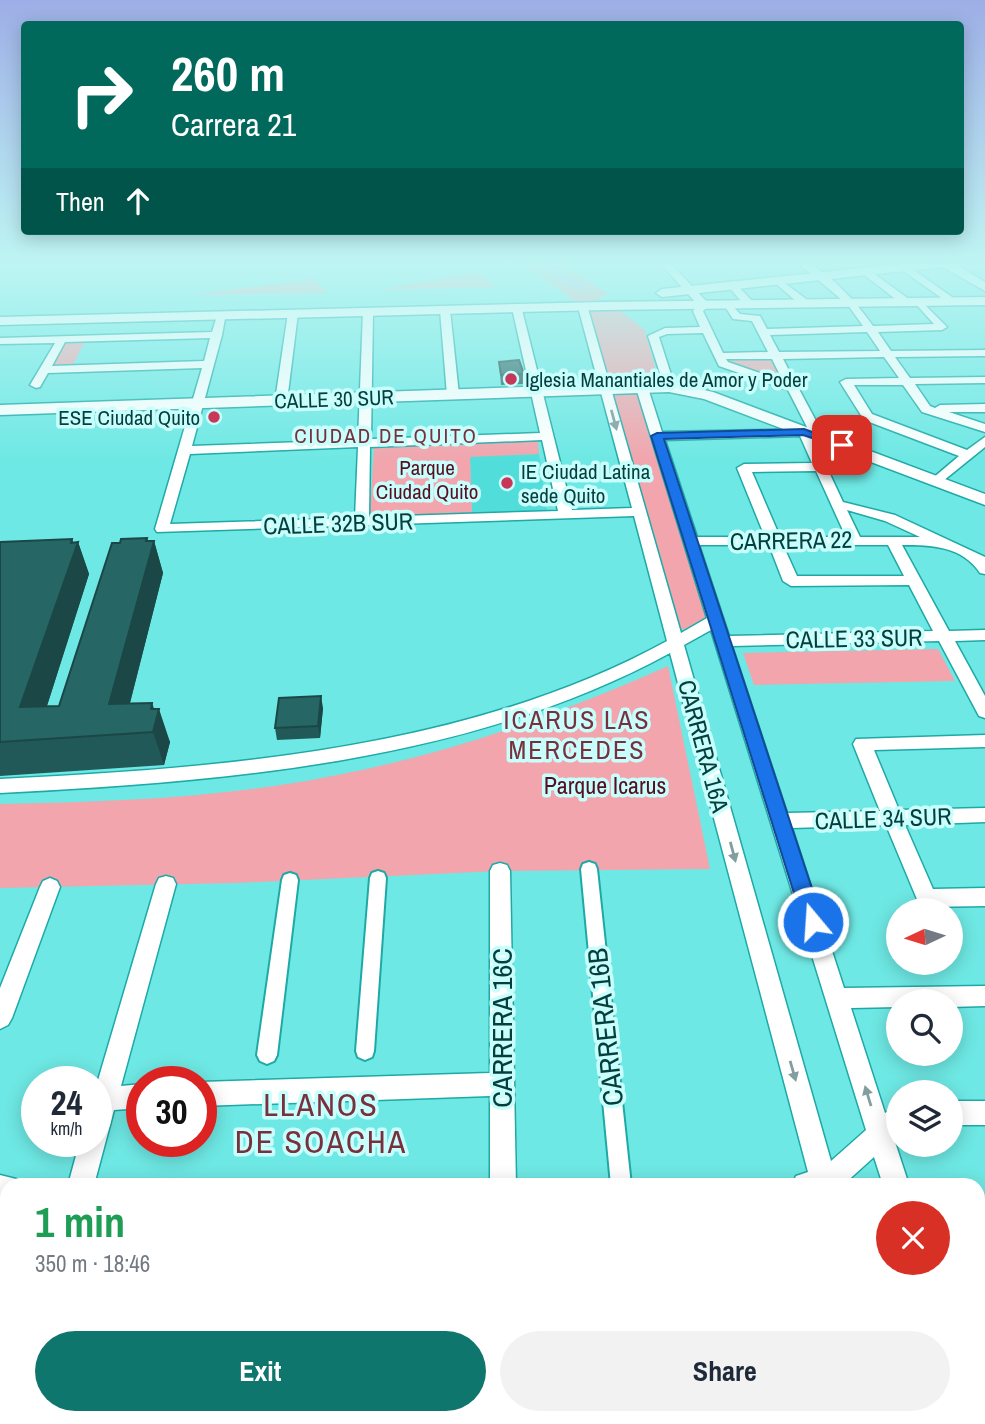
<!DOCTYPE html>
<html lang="en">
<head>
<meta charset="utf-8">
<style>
	:root { --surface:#fff; --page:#f2f2f3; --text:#1f2937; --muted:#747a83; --accent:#0f766e }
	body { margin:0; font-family:"Archivo Narrow",sans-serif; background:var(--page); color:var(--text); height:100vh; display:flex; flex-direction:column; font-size:26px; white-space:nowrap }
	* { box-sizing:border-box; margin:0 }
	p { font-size:23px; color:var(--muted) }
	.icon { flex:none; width:38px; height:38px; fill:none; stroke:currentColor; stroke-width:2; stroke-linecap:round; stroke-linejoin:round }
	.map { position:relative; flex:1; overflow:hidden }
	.side { position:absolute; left:0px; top:1178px; width:985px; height:247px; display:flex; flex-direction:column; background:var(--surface); border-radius:21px 21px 0 0; box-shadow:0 4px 18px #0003 }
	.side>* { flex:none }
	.hud { position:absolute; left:21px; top:21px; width:943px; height:214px; border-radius:7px; box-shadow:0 4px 18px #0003; background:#00695c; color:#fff; overflow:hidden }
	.needle { width:46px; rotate:266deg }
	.tools { position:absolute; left:886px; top:898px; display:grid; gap:14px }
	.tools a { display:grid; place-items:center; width:77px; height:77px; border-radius:50%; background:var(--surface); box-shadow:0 4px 18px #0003; font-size:35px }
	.speed { position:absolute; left:21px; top:1066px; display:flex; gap:14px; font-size:35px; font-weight:700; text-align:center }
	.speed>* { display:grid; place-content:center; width:91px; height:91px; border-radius:50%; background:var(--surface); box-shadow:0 4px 18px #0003; line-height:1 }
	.speed small { font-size:18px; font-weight:400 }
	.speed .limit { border:10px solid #d22; background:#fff; color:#111 }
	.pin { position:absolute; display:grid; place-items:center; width:60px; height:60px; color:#fff; margin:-30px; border-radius:14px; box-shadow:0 4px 10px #0006 }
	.me { position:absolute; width:77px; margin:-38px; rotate:342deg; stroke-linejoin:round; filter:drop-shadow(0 0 5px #0008) }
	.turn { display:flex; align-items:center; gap:24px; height:147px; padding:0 35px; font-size:32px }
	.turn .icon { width:91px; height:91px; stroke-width:2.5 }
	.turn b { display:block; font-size:49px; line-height:60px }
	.then { display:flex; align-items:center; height:66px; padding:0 35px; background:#0003; gap:14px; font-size:26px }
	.round { display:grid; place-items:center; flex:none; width:74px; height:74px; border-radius:37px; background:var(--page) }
	.summary { display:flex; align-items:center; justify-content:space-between; height:119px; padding:0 35px }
	h1 { font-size:42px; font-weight:800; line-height:52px; color:#1e9e55 }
	.primary-button { display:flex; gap:14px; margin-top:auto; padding:14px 35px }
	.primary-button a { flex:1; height:80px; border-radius:42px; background:var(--accent); color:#fff; font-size:28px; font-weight:800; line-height:80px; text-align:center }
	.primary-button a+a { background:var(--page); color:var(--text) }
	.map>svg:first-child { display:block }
	.built { fill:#51deda }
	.green { fill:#f2a5ad }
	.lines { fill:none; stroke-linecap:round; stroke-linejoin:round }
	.canal { fill:#cda6e4; fill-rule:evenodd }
	.pedestrian-casing { stroke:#1ea9a7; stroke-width:4 }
	.minor-casing { stroke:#1ea9a7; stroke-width:3 }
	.tertiary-casing { stroke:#1ea9a7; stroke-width:3 }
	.pedestrian { fill:#fff; fill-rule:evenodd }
	.minor { fill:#fff; fill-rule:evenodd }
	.tertiary { fill:#fff; fill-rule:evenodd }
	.wall { fill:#215958 }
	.shaded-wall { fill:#1b4847 }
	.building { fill:#266766; stroke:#1b4847; stroke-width:2 }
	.oneway { fill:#829e9e }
	.route { fill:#1a73e8; stroke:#114b97; stroke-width:2 }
	.poi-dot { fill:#c73757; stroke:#c8fefc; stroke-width:2.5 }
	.labels { text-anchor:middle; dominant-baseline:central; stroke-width:7; stroke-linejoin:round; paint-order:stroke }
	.far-poi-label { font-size:21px; fill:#043e3d; stroke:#c8fefc; text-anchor:start }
	.far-street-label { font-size:21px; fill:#043e3d; stroke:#c8fefc }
	.far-neighbourhood-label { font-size:21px; letter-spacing:2px; fill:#78303c; stroke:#c8fefc }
	.far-park-label { font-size:21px; fill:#550f1f; stroke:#c8fefc }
	.street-label { font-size:24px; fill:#043e3d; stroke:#c8fefc }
	.park-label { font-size:24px; fill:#550f1f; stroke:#c8fefc }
	.neighbourhood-label { font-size:26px; letter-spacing:2px; fill:#78303c; stroke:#c8fefc }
	.near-street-label { font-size:28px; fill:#043e3d; stroke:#c8fefc }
	.near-neighbourhood-label { font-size:32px; letter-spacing:2px; fill:#78303c; stroke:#c8fefc }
</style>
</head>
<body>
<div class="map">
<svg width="985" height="1424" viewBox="0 0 985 1424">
	<rect width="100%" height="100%" fill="#6ee8e4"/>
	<path class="built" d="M 539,454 L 547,510 L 472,514 L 470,456 Z"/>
	<path class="green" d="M 521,262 L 559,262 L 608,294 L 585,306 L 615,307 L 645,330 L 659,382 L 641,383 L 716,620 L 676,631 L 583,307 Z
		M 477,272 L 495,287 L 379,290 Z
		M 314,279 L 327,293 L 191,295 Z
		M 85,341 L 72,367 L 50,368 L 64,342 Z
		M 728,358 L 769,358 L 783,381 L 732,362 Z
		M 538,441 L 539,454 L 470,457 L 472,514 L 370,515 L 374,446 Z
		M 938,649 L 955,681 L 754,685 L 743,653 Z
		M 668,666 L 710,869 L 500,871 L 235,883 L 0,888 L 0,804 C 109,802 219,798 327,777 C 446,755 557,715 668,666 Z"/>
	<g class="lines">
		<path class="canal" d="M 538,262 L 551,262 L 586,287 L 576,289 Z"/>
		<g class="pedestrian-casing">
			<path id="pedestrian" d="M 589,862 L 595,864 L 597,869 L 631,1185 L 611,1185 L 581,869 L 583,864 Z
				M 378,871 L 384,873 L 386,878 L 374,1051 L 372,1057 L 365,1060 L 358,1057 L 356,1051 L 370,878 L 372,873 Z
				M 290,873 L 296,875 L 298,880 L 277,1055 L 274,1061 L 267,1064 L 260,1061 L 257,1055 L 282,880 L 284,875 Z
				M 7,1410 L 7,1418 L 28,1418 L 26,1424 L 2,1424 Z
				M 323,1418 L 347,1418 L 346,1424 L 322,1424 Z
				M 630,1418 L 654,1418 L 655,1424 L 631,1424 Z"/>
		</g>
		<g class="minor-casing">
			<path id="minor" d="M 659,262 L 669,262 L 708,303 L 709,305 L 703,311 L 723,353 L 768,352 L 752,321 L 733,319 L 724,305 L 729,302 L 740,314 L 760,316 L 767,329 L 863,326 L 848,305 L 797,262 C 823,262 859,306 873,326 L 934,324 L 914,302 L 919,299 L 947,327 L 942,330 L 878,332 L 891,351 L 985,350 L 985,356 L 895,357 L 910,378 L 985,377 L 985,383 L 915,384 L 930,406 L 935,408 L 940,405 L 985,404 L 985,412 L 949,412 L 985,424 L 985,432 L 922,412 L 903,385 L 854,385 L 872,414 L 967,450 L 985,437 L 985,447 L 938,485 L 931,481 L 933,478 L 959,456 L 864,420 L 840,382 L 846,379 L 899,378 L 884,357 L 783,359 L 824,436 L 818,440 L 813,438 L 843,502 L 895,515 L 985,557 L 985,574 L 980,573 C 962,546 932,545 902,545 L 949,631 L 985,630 L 985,640 L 955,641 L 985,696 L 985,718 L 979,716 L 939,641 L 732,646 L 787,813 L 880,811 L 853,744 L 856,739 L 985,735 L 985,747 L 874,750 L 899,810 L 985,808 L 985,822 L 905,825 L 933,889 L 985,888 L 985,906 L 926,907 L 919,904 L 886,825 L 792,828 L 844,988 L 985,986 L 985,1006 L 950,1007 L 950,1001 L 898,1001 L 898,1007 L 851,1008 L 885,1113 L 898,1106 L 898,1135 L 894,1139 L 909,1185 L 883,1185 L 874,1157 L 843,1185 L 792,1185 L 796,1176 L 808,1172 L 670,653 C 471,762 223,782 0,793 L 0,779 C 223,768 468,750 667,641 L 634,516 L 157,532 L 155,529 L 202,368 L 48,373 L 40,387 L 36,388 L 30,385 L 55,343 L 0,344 L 0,338 L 212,332 L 218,313 L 226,313 L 222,335 L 192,446 L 358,440 L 363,312 L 368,309 L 373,312 L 371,439 L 540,433 L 512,308 L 521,306 L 572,510 L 632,508 L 578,307 L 587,305 L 681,633 L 707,618 L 636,388 L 642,385 L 648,388 L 662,432 L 808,429 L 788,390 L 719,366 L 703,333 L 667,334 L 659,337 L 675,387 L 665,389 L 648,336 L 665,328 L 700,327 L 693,311 L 698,305 ZM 867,332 L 880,351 L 779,352 L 770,335 ZM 210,338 L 204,361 L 52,366 L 65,342 ZM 726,359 L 772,359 L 783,381 L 728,362 ZM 800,436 L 812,463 L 744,464 L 737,468 L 765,537 L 697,537 L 665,440 ZM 542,440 L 558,511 L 369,517 L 370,447 ZM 358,447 L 355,518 L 170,524 L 190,454 ZM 816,471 L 846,537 L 780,537 L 752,472 ZM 847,510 L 885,521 L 920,537 L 860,537 ZM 699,545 L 769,545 L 783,581 L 791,586 L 909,585 L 933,631 L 729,636 ZM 783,545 L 888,545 L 904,576 L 797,576 ZM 711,630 L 866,1130 L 831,1161 L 684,645 Z
				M 902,266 L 908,266 L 959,302 L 950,304 L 902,270 Z
				M 863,270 L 869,270 L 910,300 L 910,304 L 902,304 L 863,274 Z
				M 778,278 L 810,302 L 810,306 L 802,306 L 775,283 L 773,281 Z
				M 729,283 L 735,283 L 754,303 L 754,307 L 746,307 L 729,287 Z
				M 445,307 L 450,310 L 459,395 L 453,399 L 447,395 L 440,310 Z
				M 293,310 L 298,313 L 287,401 L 281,405 L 275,401 L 288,313 Z
				M 500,863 L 507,865 L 510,871 L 516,1185 L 490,1185 L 490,1096 L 201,1106 L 201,1082 L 490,1073 L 490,871 L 493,865 Z
				M 166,876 L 173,878 L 176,884 L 121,1086 L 142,1084 L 142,1108 L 114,1110 L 94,1185 L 68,1185 L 80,1141 L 96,1141 L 96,1087 L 156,884 L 159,878 Z
				M 50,878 L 57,881 L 60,887 L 12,1018 L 8,1025 L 0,1029 L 0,988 L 40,887 L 43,881 Z
				M 950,1101 L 985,1101 L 985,1125 L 950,1125 Z
				M 0,1175 L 16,1179 L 19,1185 L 7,1185 L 7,1201 L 0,1201 Z
				M 978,1405 L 985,1413 L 985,1424 L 959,1424 L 957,1418 L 978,1418 Z
				M 161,1418 L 191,1418 L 190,1424 L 160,1424 Z
				M 490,1418 L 520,1418 L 520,1424 L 490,1424 Z
				M 874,1418 L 904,1418 L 905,1424 L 875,1424 Z"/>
		</g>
		<g class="tertiary-casing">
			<path id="tertiary" d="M 920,262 L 952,262 L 985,282 L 985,291 L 943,267 L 662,297 L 656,293 L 662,289 Z
				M 985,297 L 985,305 L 602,310 L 0,325 L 0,317 L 602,302 Z
				M 669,382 L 713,392 L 985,494 L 985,505 L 704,399 L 669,392 L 0,415 L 0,405 Z"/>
		</g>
		<use href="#pedestrian" class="pedestrian"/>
		<use href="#minor" class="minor"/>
		<use href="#tertiary" class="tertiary"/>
	</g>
	<path class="wall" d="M 499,362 L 524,374 L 524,384 L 501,385 Z
		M 147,538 L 148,541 L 154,541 L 163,573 L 130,703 L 154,709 L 170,742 L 164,765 L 0,776 L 0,542 L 78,542 L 89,574 L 47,706 L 59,706 L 120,543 Z
		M 323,708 L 320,738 L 277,740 L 275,728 Z"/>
	<path class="shaded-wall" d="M 147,538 L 151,551 L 154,541 L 163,573 L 122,734 L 109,704 Z
		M 72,539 L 76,549 L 78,542 L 89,574 L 36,740 L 20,707 Z
		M 321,696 L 323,708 L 320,738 L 318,726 Z
		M 152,703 L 157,717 L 159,709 L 170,742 L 164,765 L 153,732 L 151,709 Z"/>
	<path class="building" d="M 519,360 L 524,374 L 501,375 L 499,362 Z
		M 147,538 L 146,541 L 154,541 L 109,704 L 152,703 L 151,709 L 159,709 L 153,732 L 0,742 L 0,542 L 72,539 L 71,543 L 78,542 L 20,707 L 59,706 L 112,543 L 120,543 L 121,539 Z
		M 321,696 L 318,726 L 275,728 L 279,698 Z"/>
	<defs><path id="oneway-solid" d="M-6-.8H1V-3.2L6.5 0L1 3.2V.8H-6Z" transform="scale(1.75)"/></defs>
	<g class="oneway">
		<use href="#oneway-solid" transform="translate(614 420) rotate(75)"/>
		<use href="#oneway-solid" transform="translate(733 852) rotate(75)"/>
		<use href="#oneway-solid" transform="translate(793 1071) rotate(74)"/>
		<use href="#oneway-solid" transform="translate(868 1096) rotate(-107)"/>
	</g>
	<linearGradient id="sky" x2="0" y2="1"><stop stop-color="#9daee6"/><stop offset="0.57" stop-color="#bef5f3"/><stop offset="1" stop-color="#bef5f3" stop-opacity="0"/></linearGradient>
	<rect width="985" height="461" fill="url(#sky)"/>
	<path class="route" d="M 804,429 L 847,445 L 842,448 L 803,435 L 664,439 L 823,922 L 820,928 L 813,931 L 806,928 L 803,922 L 651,436 L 657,433 Z"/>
	<g class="poi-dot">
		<circle cx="511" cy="379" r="7"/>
		<circle cx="214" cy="417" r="7"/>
		<circle cx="507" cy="483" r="7"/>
	</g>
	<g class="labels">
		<g class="far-poi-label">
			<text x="525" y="379">Iglesia Manantiales de Amor y Poder</text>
			<text x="200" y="417" text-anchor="end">ESE Ciudad Quito</text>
			<text x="521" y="471">IE Ciudad Latina<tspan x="521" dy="24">sede Quito</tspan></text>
		</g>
		<g class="far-street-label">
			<text transform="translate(334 399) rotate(-2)">CALLE 30 SUR</text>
		</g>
		<g class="far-neighbourhood-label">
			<text x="386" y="435">CIUDAD DE QUITO</text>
		</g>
		<g class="far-park-label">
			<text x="427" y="467">Parque<tspan x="427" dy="24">Ciudad Quito</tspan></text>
		</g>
		<g class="street-label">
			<text transform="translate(338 523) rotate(-2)">CALLE 32B SUR</text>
			<text transform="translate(791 540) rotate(-1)">CARRERA 22</text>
			<text transform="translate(854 638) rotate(-1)">CALLE 33 SUR</text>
			<text transform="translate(704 746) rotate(75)">CARRERA 16A</text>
			<text transform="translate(883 818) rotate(-2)">CALLE 34 SUR</text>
		</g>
		<g class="park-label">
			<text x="605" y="785">Parque Icarus</text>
		</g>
		<g class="neighbourhood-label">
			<text x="577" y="719">ICARUS LAS<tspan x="577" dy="30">MERCEDES</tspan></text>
		</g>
		<g class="near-street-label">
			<text transform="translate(605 1027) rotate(-96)">CARRERA 16B</text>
			<text transform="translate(502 1028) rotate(-90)">CARRERA 16C</text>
		</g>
		<g class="near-neighbourhood-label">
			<text x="321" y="1104">LLANOS<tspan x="321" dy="37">DE SOACHA</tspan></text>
		</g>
	</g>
</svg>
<div class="tools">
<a><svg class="needle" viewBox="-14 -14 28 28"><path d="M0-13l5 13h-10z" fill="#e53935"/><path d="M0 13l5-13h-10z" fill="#747a83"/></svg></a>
<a><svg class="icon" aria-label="search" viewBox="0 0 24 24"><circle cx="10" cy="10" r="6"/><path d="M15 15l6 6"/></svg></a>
<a><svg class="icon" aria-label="layers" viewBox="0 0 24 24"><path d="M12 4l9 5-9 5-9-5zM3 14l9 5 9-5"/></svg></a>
</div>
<div class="speed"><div>24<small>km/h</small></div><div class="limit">30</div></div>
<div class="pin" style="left:842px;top:445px;background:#d93025"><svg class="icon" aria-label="arrive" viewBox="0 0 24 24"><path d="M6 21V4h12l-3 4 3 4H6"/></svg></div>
<svg class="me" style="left:813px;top:922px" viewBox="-20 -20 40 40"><circle r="17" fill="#1a73e8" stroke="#fff" stroke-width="3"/><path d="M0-11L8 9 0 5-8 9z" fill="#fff"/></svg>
<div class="hud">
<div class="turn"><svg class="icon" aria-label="right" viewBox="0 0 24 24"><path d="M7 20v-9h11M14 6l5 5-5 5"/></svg><div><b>260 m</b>Carrera 21</div></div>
<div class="then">Then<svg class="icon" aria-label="ahead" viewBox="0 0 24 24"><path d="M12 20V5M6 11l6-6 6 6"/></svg></div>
</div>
<section class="side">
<div class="summary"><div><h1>1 min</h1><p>350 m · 18:46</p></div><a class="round" style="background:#d93025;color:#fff"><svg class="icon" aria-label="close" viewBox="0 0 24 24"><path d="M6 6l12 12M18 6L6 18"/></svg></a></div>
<div class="primary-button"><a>Exit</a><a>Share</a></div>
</section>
</div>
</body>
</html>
